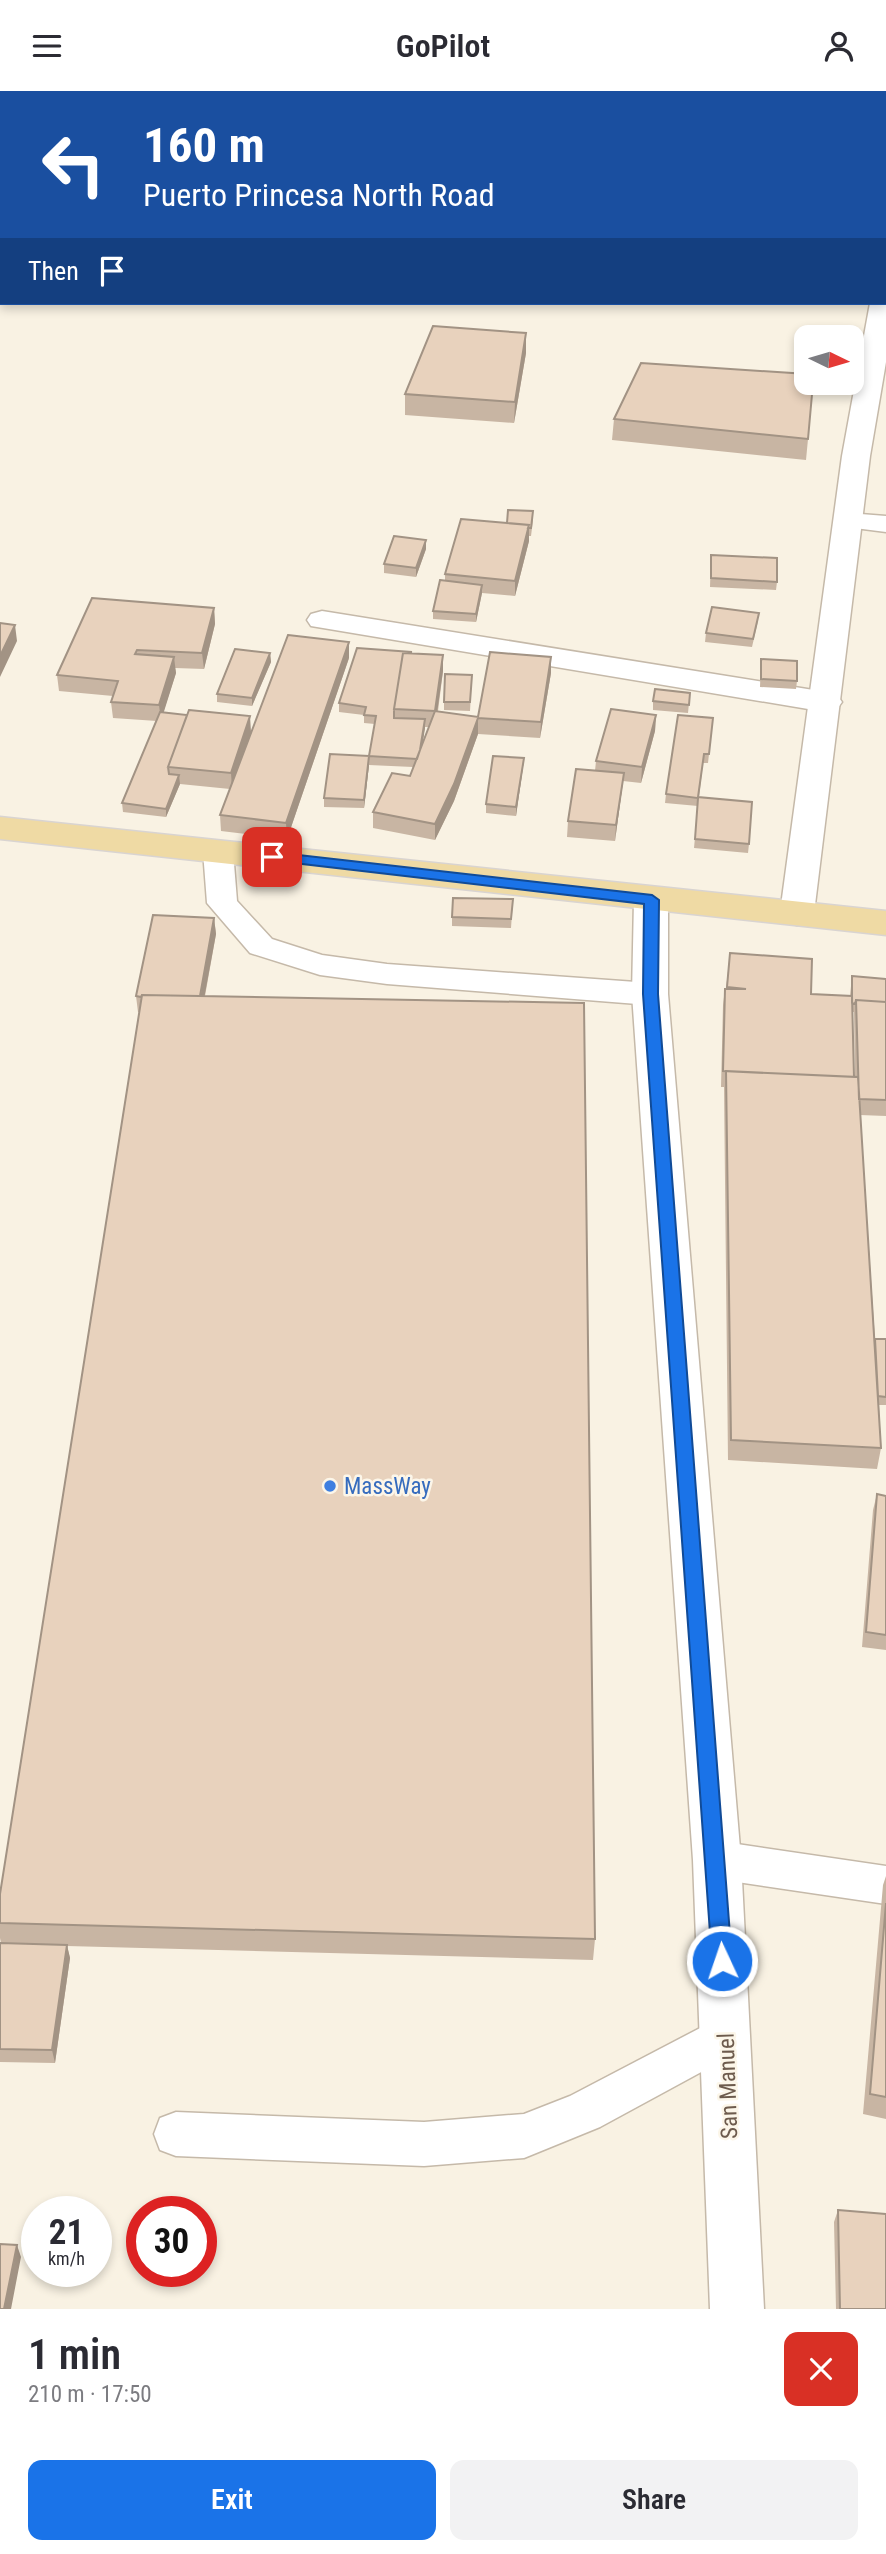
<!DOCTYPE html>
<html lang="en">
<head>
<meta charset="utf-8">
<style>
	:root { --surface:#fff; --page:#f2f2f3; --text:#2b2b33; --muted:#7c7c81; --accent:#1a73e8 }
	body { margin:0; font-family:"Roboto Condensed",sans-serif; background:var(--page); color:var(--text); height:100vh; display:flex; flex-direction:column; font-size:26px; white-space:nowrap }
	* { box-sizing:border-box; margin:0 }
	p { font-size:23px; color:var(--muted) }
	.icon { flex:none; width:38px; height:38px; fill:none; stroke:currentColor; stroke-width:2; stroke-linecap:round; stroke-linejoin:round }
	.map { position:relative; height:2218px; overflow:hidden }
	.details { display:flex; flex-direction:column; background:var(--surface); flex:1 }
	.details>* { flex:none }
	.banner { position:absolute; left:0px; top:0px; width:887px; height:214px; box-shadow:0 4px 10px #0003; background:#1a4fa0; color:#fff; overflow:hidden }
	.needle { width:46px; rotate:95deg }
	.tools { position:absolute; left:794px; top:234px; display:grid; gap:14px }
	.tools a { display:grid; place-items:center; width:70px; height:70px; border-radius:14px; background:var(--surface); box-shadow:0 4px 10px #0003; font-size:35px }
	.speed { position:absolute; left:21px; top:2105px; display:flex; gap:14px; font-size:35px; font-weight:700; text-align:center }
	.speed>* { display:grid; place-content:center; width:91px; height:91px; border-radius:50%; background:var(--surface); box-shadow:0 4px 10px #0003; line-height:1 }
	.speed small { font-size:18px; font-weight:400 }
	.speed .limit { border:10px solid #d22; background:#fff; color:#111 }
	.pin { position:absolute; display:grid; place-items:center; width:60px; height:60px; color:#fff; margin:-30px; border-radius:14px; box-shadow:0 4px 10px #0006 }
	.me { position:absolute; width:77px; margin:-38px; rotate:357deg; stroke-linejoin:round; filter:drop-shadow(0 0 5px #0008) }
	.turn { display:flex; align-items:center; gap:24px; height:147px; padding:0 28px; font-size:32px }
	.turn .icon { width:91px; height:91px; stroke-width:2.5 }
	.turn b { display:block; font-size:49px; line-height:60px }
	.then { display:flex; align-items:center; height:66px; padding:0 28px; background:#0003; gap:14px; font-size:26px }
	.round { display:grid; place-items:center; flex:none; width:74px; height:74px; border-radius:14px; background:var(--page) }
	.summary { display:flex; align-items:center; justify-content:space-between; height:119px; padding:0 28px }
	h1 { font-size:42px; font-weight:600; line-height:52px }
	.primary-button { display:flex; gap:14px; margin-top:auto; padding:14px 28px }
	.primary-button a { flex:1; height:80px; border-radius:14px; background:var(--accent); color:#fff; font-size:28px; font-weight:600; line-height:80px; text-align:center }
	.primary-button a+a { background:var(--page); color:var(--text) }
	header { display:flex; justify-content:space-between; align-items:center; height:91px; padding:0 28px; background:var(--surface); font-size:32px; font-weight:600 }
	.map>svg:first-child { display:block }
	.lines { fill:none; stroke-linecap:round; stroke-linejoin:round }
	.service-casing { stroke:#c5b9a9; stroke-width:3 }
	.minor-casing { stroke:#c5b9a9; stroke-width:3 }
	.tertiary-casing { stroke:#c5b9a9; stroke-width:3 }
	.primary-casing { stroke:#d9d4d1; stroke-width:3 }
	.service { fill:#fff; fill-rule:evenodd }
	.minor { fill:#fff; fill-rule:evenodd }
	.tertiary { fill:#fff; fill-rule:evenodd }
	.primary { fill:#efdaa4; fill-rule:evenodd }
	.wall { fill:#c8b5a3; fill-rule:evenodd }
	.shaded-wall { fill:#a29384 }
	.building { fill:#e8d2bd; stroke:#a29384; stroke-width:2 }
	.route { fill:#1a73e8; stroke:#114b97; stroke-width:2 }
	.shop-dot { fill:#3f7fe0; stroke:#fcf6e9; stroke-width:2.5 }
	.labels { text-anchor:middle; dominant-baseline:central; stroke-width:5; stroke-linejoin:round; paint-order:stroke }
	.shop-label { font-size:23px; fill:#366cbe; stroke:#fcf6e9; text-anchor:start }
	.street-label { font-size:23px; fill:#6d5b4d; stroke:#fcf6e9 }
</style>
</head>
<body>
<header><svg class="icon" aria-label="menu" viewBox="0 0 24 24"><path d="M4 6h16M4 12h16M4 18h16"/></svg>GoPilot<svg class="icon" aria-label="person" viewBox="0 0 24 24"><circle cx="12" cy="8" r="4"/><path d="M4 21q1-7 8-7t8 7"/></svg></header>
<div class="map">
<svg width="886" height="2218" viewBox="0 0 886 2218">
	<rect width="100%" height="100%" fill="#f9f2e3"/>
	<g class="lines">
		<g class="service-casing">
			<path id="service" d="M 848,422 L 886,425 L 886,441 L 839,435 L 835,430 L 839,425 Z
				M 218,751 L 228,753 L 233,760 L 237,810 L 272,848 L 322,864 L 387,873 L 650,892 L 661,896 L 665,903 L 661,910 L 650,914 L 387,893 L 320,884 L 250,862 L 207,812 L 203,760 L 208,753 Z
				M 717,1750 L 886,1775 L 886,1813 L 717,1788 L 702,1782 L 696,1769 L 702,1756 Z
				M 725,1924 L 740,1930 L 747,1945 L 740,1960 L 600,2036 L 524,2067 L 424,2075 L 176,2065 L 160,2059 L 154,2043 L 160,2027 L 176,2021 L 424,2031 L 524,2023 L 570,2005 Z"/>
		</g>
		<g class="minor-casing">
			<path id="minor" d="M 322,520 L 826,601 L 837,604 L 842,611 L 837,618 L 826,621 L 311,535 L 307,529 L 311,523 Z
				M 651,798 L 663,801 L 668,809 L 668,903 L 741,1769 L 764,2218 L 710,2218 L 693,1769 L 632,903 L 634,809 L 639,801 Z"/>
		</g>
		<g class="tertiary-casing">
			<path id="tertiary" d="M 886,205 L 886,271 L 870,365 L 814,822 L 809,830 L 797,834 L 785,830 L 780,822 L 842,365 L 870,212 L 886,212 Z"/>
		</g>
		<g class="primary-casing">
			<path id="primary" d="M 0,726 L 886,820 L 886,844 L 0,748 Z"/>
		</g>
		<use href="#service" class="service"/>
		<use href="#minor" class="minor"/>
		<use href="#tertiary" class="tertiary"/>
		<use href="#primary" class="primary"/>
	</g>
	<path class="wall" d="M 741,0 L 862,0 L 862,2 L 741,2 Z
		M 526,262 L 514,332 L 405,324 L 405,303 Z
		M 614,328 L 808,348 L 806,369 L 612,349 Z
		M 533,429 L 531,445 L 529,445 L 529,450 L 515,505 L 482,502 L 476,531 L 433,528 L 433,520 L 445,490 L 445,483 L 507,432 Z
		M 426,449 L 426,458 L 416,486 L 384,482 L 384,473 Z
		M 711,464 L 777,491 L 776,499 L 710,496 Z
		M 214,517 L 215,533 L 204,578 L 175,577 L 176,582 L 163,622 L 251,642 L 349,567 L 287,748 L 221,740 L 220,724 L 230,698 L 180,693 L 166,726 L 123,721 L 122,712 L 157,630 L 113,627 L 111,611 L 113,605 L 59,600 L 57,584 Z
		M 758,530 L 752,556 L 705,551 L 706,542 Z
		M 270,562 L 271,571 L 252,615 L 217,611 L 217,603 Z
		M 412,562 L 443,580 L 438,620 L 478,626 L 551,582 L 540,647 L 478,643 L 454,710 L 435,749 L 373,737 L 373,721 L 410,685 L 413,676 L 369,674 L 364,717 L 324,716 L 324,707 L 369,665 L 375,633 L 364,632 L 364,624 L 339,621 L 339,612 ZM 425,636 L 429,636 L 422,654 Z
		M 761,568 L 797,590 L 796,598 L 760,596 Z
		M 472,584 L 470,620 L 444,619 L 444,611 Z
		M 690,602 L 688,622 L 653,619 L 653,610 Z
		M 656,624 L 655,640 L 641,692 L 623,690 L 615,750 L 567,746 L 568,730 L 595,680 L 596,670 Z
		M 713,627 L 708,672 L 703,672 L 699,706 L 749,753 L 748,762 L 694,757 L 698,715 L 665,712 L 666,703 Z
		M 524,667 L 523,676 L 516,725 L 486,722 L 486,713 Z
		M 513,808 L 511,837 L 452,835 L 452,826 Z
		M 214,827 L 216,843 L 205,905 L 595,1848 L 593,1869 L 67,1855 L 70,1867 L 55,1972 L 0,1971 L 0,1852 L 1,1852 L 0,1847 L 0,1803 L 139,921 L 138,921 L 136,905 Z
		M 730,862 L 811,903 L 850,905 L 852,885 L 886,888 L 886,1025 L 860,1024 L 875,1248 L 886,1248 L 886,1314 L 879,1314 L 881,1357 L 877,1378 L 728,1369 L 724,996 L 721,996 L 723,914 L 725,898 L 726,898 ZM 852,921 L 854,921 L 855,986 L 854,986 Z
		M 877,1403 L 886,1405 L 886,1559 L 862,1556 L 873,1419 Z
		M 886,1785 L 886,2028 L 863,2023 L 883,1794 Z
		M 838,2119 L 886,2218 L 836,2218 L 834,2131 Z"/>
	<path class="shaded-wall" d="M 526,242 L 526,262 L 514,332 L 515,311 Z
		M 529,434 L 529,450 L 515,505 L 515,490 Z
		M 426,449 L 426,458 L 416,486 L 416,477 Z
		M 482,494 L 482,502 L 476,531 L 476,523 Z
		M 214,517 L 215,533 L 204,578 L 202,562 Z
		M 15,534 L 17,550 L 0,586 L 0,565 Z
		M 349,551 L 349,567 L 287,748 L 286,732 Z
		M 270,562 L 271,571 L 252,615 L 252,607 Z
		M 443,564 L 443,580 L 435,636 L 435,620 Z
		M 174,566 L 176,582 L 161,630 L 159,614 Z
		M 551,566 L 551,582 L 540,647 L 541,631 Z
		M 656,624 L 655,640 L 641,692 L 642,676 Z
		M 250,625 L 251,641 L 232,698 L 231,682 Z
		M 478,627 L 478,643 L 454,710 L 435,749 L 435,733 Z
		M 425,628 L 425,637 L 419,677 L 419,668 Z
		M 369,665 L 369,674 L 364,717 L 364,709 Z
		M 524,667 L 523,676 L 516,725 L 516,716 Z
		M 624,682 L 622,698 L 615,750 L 616,734 Z
		M 179,684 L 180,693 L 166,726 L 166,718 Z
		M 214,827 L 216,843 L 201,924 L 200,908 Z
		M 67,1854 L 70,1867 L 55,1972 L 52,1959 Z
		M 17,2154 L 21,2166 L 11,2218 L 4,2218 Z"/>
	<path class="building" d="M 741,0 L 846,0 L 846,2 L 741,2 Z
		M 433,235 L 526,242 L 515,311 L 405,303 Z
		M 641,272 L 807,283 L 807,292 L 813,292 L 808,348 L 614,328 Z
		M 508,419 L 533,420 L 531,437 L 528,437 L 529,434 L 507,432 Z
		M 461,428 L 529,434 L 515,490 L 445,483 Z
		M 394,445 L 426,449 L 416,477 L 384,473 Z
		M 711,464 L 777,467 L 777,491 L 711,487 Z
		M 440,489 L 482,494 L 476,523 L 433,520 Z
		M 92,507 L 214,517 L 202,562 L 137,559 L 135,563 L 174,566 L 159,614 L 111,611 L 118,590 L 57,584 Z
		M 712,516 L 759,522 L 753,548 L 706,542 Z
		M 0,532 L 15,534 L 0,565 Z
		M 288,544 L 349,551 L 286,732 L 220,724 Z
		M 357,557 L 412,561 L 403,562 L 394,618 L 394,627 L 425,628 L 420,659 L 417,668 L 369,665 L 364,709 L 324,707 L 330,663 L 369,665 L 376,625 L 364,624 L 366,616 L 339,612 Z
		M 235,558 L 270,562 L 252,607 L 217,603 Z
		M 490,561 L 551,566 L 541,631 L 478,627 L 454,693 L 435,733 L 373,721 L 392,682 L 410,685 L 435,620 L 478,626 Z
		M 403,562 L 443,564 L 435,620 L 394,618 Z
		M 761,568 L 797,570 L 797,590 L 761,588 Z
		M 445,583 L 472,584 L 470,611 L 444,611 Z
		M 655,598 L 690,602 L 689,614 L 653,610 Z
		M 611,618 L 656,624 L 642,676 L 596,670 Z
		M 189,619 L 250,625 L 231,682 L 168,676 Z
		M 160,621 L 187,624 L 168,676 L 169,683 L 179,684 L 166,718 L 122,712 Z
		M 678,624 L 713,627 L 709,663 L 704,663 L 698,706 L 752,711 L 749,753 L 695,748 L 698,707 L 666,703 Z
		M 493,665 L 524,667 L 516,716 L 486,713 Z
		M 576,678 L 624,682 L 616,734 L 568,730 Z
		M 453,807 L 513,808 L 511,828 L 452,826 Z
		M 153,824 L 214,827 L 200,905 L 142,904 L 141,906 L 136,905 Z
		M 730,862 L 812,868 L 811,903 L 852,905 L 854,986 L 723,980 L 725,898 L 746,898 L 727,896 Z
		M 852,885 L 886,888 L 886,911 L 856,909 L 855,913 L 852,912 Z
		M 142,904 L 584,912 L 595,1848 L 0,1832 L 0,1803 Z
		M 856,909 L 886,911 L 886,1009 L 859,1008 Z
		M 726,980 L 858,986 L 881,1357 L 731,1349 Z
		M 875,1248 L 886,1248 L 886,1306 L 878,1305 Z
		M 877,1403 L 886,1405 L 886,1544 L 866,1541 Z
		M 886,1812 L 886,2006 L 870,2003 Z
		M 0,1852 L 67,1854 L 52,1959 L 0,1958 Z
		M 838,2119 L 886,2123 L 886,2218 L 840,2218 Z
		M 0,2153 L 17,2154 L 4,2218 L 0,2218 Z"/>
	<path class="route" d="M 272,761 L 652,804 L 659,809 L 658,903 L 732,1870 L 729,1876 L 722,1879 L 715,1876 L 712,1870 L 643,903 L 644,813 L 268,769 L 265,766 Z"/>
	<circle class="shop-dot" cx="330" cy="1395" r="7"/>
	<g class="labels">
		<g class="shop-label">
			<text x="344" y="1395">MassWay</text>
		</g>
		<g class="street-label">
			<text transform="translate(728 1995) rotate(-92)">San Manuel</text>
		</g>
	</g>
</svg>
<div class="tools">
<a><svg class="needle" viewBox="-14 -14 28 28"><path d="M0-13l5 13h-10z" fill="#e53935"/><path d="M0 13l5-13h-10z" fill="#7c7c81"/></svg></a>
</div>
<div class="speed"><div>21<small>km/h</small></div><div class="limit">30</div></div>
<div class="pin" style="left:272px;top:766px;background:#d93025"><svg class="icon" aria-label="arrive" viewBox="0 0 24 24"><path d="M6 21V4h12l-3 4 3 4H6"/></svg></div>
<svg class="me" style="left:722px;top:1870px" viewBox="-20 -20 40 40"><circle r="17" fill="#1a73e8" stroke="#fff" stroke-width="3"/><path d="M0-11L8 9 0 5-8 9z" fill="#fff"/></svg>
<div class="banner">
<div class="turn"><svg class="icon" aria-label="left" viewBox="0 0 24 24"><path d="M17 20v-9H6M10 6l-5 5 5 5"/></svg><div><b>160 m</b>Puerto Princesa North Road</div></div>
<div class="then">Then<svg class="icon" aria-label="arrive" viewBox="0 0 24 24"><path d="M6 21V4h12l-3 4 3 4H6"/></svg></div>
</div>
</div>
<section class="details">
<div class="summary"><div><h1>1 min</h1><p>210 m · 17:50</p></div><a class="round" style="background:#d93025;color:#fff"><svg class="icon" aria-label="close" viewBox="0 0 24 24"><path d="M6 6l12 12M18 6L6 18"/></svg></a></div>
<div class="primary-button"><a>Exit</a><a>Share</a></div>
</section>
</body>
</html>
